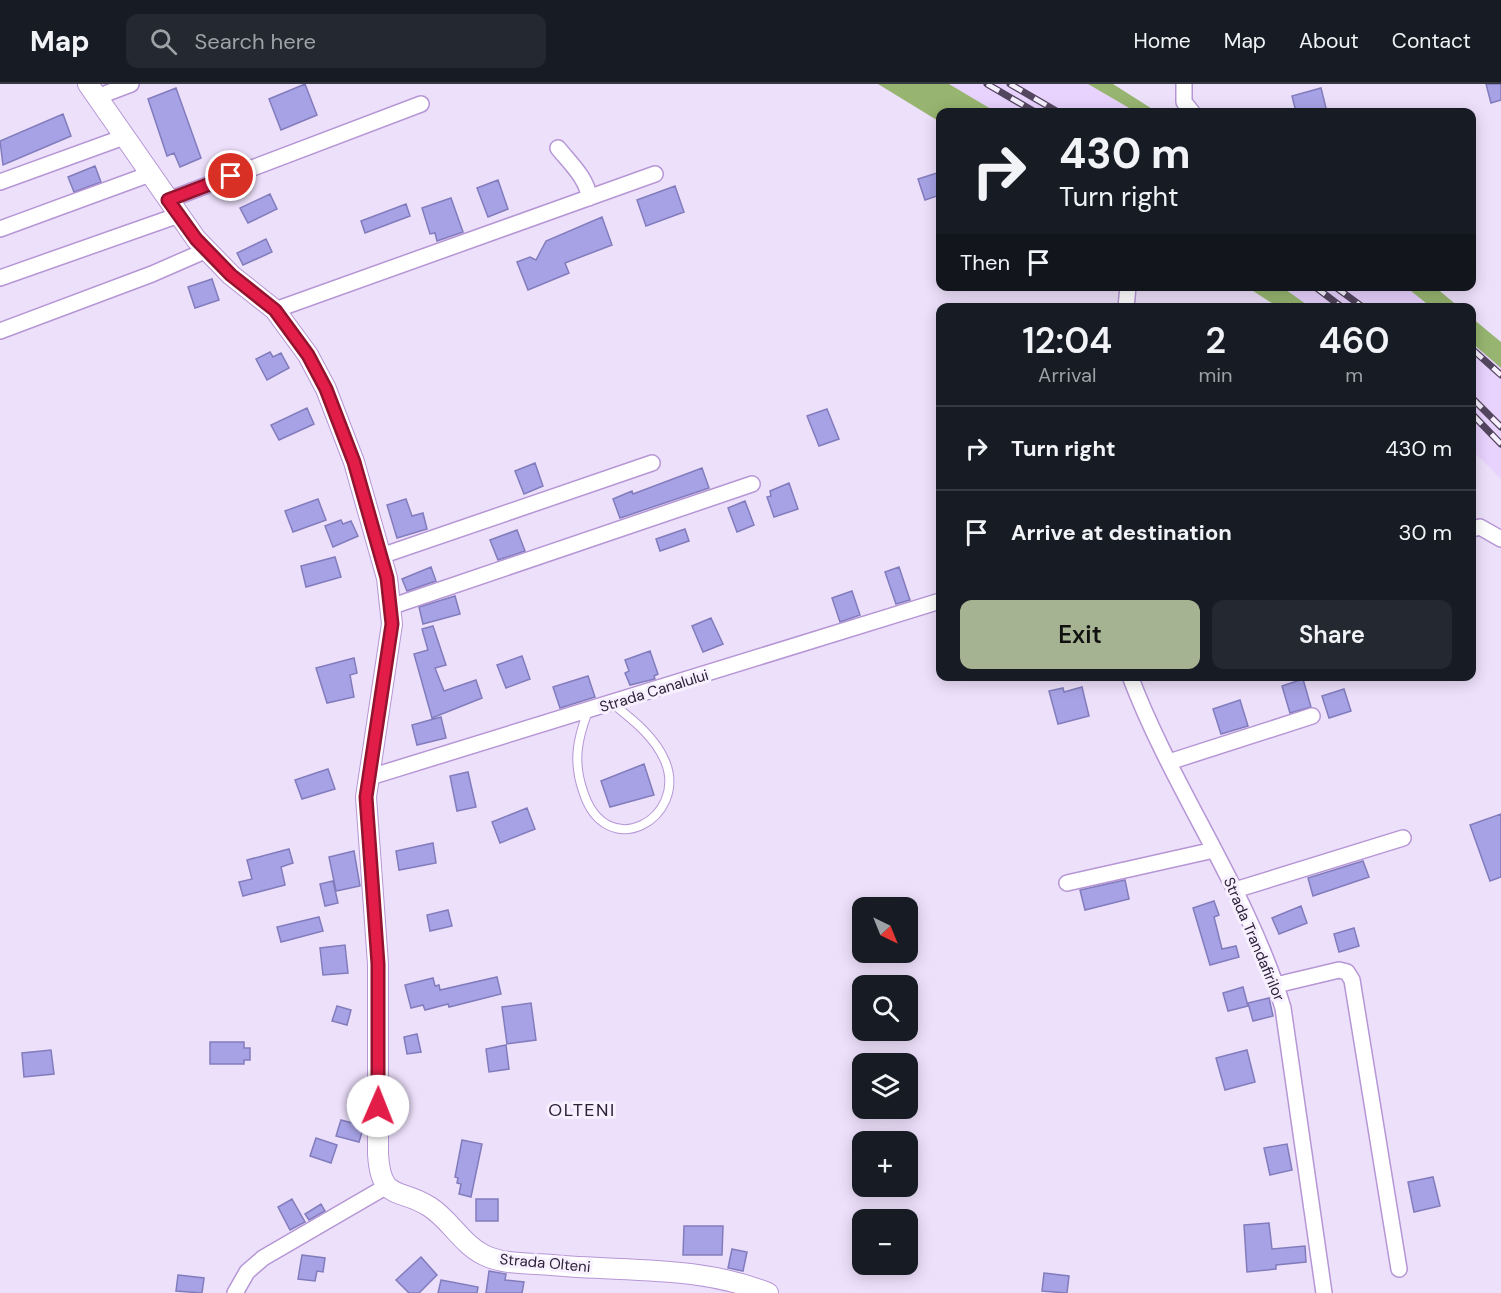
<!DOCTYPE html>
<html lang="en">
<head>
<meta charset="utf-8">
<style>
	:root { --surface:#171b24; --page:#242831; --text:#f1f3f6; --muted:#9ea1a6; --line:#363941; --accent:#a5b392 }
	body { margin:0; font-family:"DM Sans",sans-serif; background:var(--page); color:var(--text); height:100vh; display:flex; flex-direction:column; font-size:22px; white-space:nowrap }
	* { box-sizing:border-box; margin:0 }
	p { font-size:20px; color:var(--muted) }
	.icon { flex:none; width:33px; height:33px; fill:none; stroke:currentColor; stroke-width:2; stroke-linecap:round; stroke-linejoin:round }
	.map { position:relative; flex:1; overflow:hidden }
	.panel { position:absolute; left:936px; top:219px; width:540px; height:378px; display:flex; flex-direction:column; background:var(--surface); border-radius:12px; box-shadow:0 3px 15px #0003 }
	.panel>* { flex:none }
	.hud { position:absolute; left:936px; top:24px; width:540px; height:183px; border-radius:12px; box-shadow:0 3px 15px #0003; background:#171b24; color:var(--text); overflow:hidden }
	.needle { width:39px; rotate:137deg }
	.buttons { position:absolute; left:852px; top:813px; display:grid; gap:12px }
	.buttons a { display:grid; place-items:center; width:66px; height:66px; border-radius:12px; background:var(--surface); box-shadow:0 3px 15px #0003; font-size:30px }
	.pin { position:absolute; display:grid; place-items:center; width:51px; height:51px; color:#fff; margin:-26px; border:3px solid #fff; border-radius:50%; box-shadow:0 2px 6px #0007 }
	.me { position:absolute; width:66px; margin:-33px; rotate:1deg; stroke-linejoin:round; filter:drop-shadow(0 0 4px #0008) }
	.turn { display:flex; align-items:center; gap:21px; height:126px; padding:0 24px; font-size:27px }
	.turn .icon { width:78px; height:78px; stroke-width:2.5 }
	.turn b { display:block; font-size:42px; line-height:51px }
	.then { display:flex; align-items:center; height:57px; padding:0 24px; background:#0003; gap:12px; font-size:22px }
	.eta { display:flex; justify-content:space-evenly; align-items:center; height:102px; text-align:center }
	.eta b { font-size:36px; font-weight:600; line-height:42px }
	.cta { display:flex; gap:12px; margin-top:auto; padding:12px 24px }
	.cta a { flex:1; height:69px; border-radius:12px; background:var(--accent); color:#111; font-size:24px; font-weight:600; line-height:69px; text-align:center }
	.cta a+a { background:var(--page); color:var(--text) }
	ul { padding:0; list-style:none }
	li { display:flex; align-items:center; gap:18px; height:84px; padding:0 24px; border-top:2px solid var(--line) }
	li div { flex:1 }
	li b { display:block; font-size:22px }
	li em { font-style:normal }
	header { display:flex; align-items:center; gap:36px; box-sizing:border-box; height:84px; padding:0 30px; background:var(--surface); border-bottom:2px solid var(--line) }
	header strong { font-size:28px }
	nav { display:flex; gap:33px; margin-inline-start:auto; font-size:21px }
	.search { width:420px; height:54px; background:var(--page); display:flex; align-items:center; gap:15px; box-sizing:border-box; padding:0 21px; border-radius:12px; color:var(--muted); font-size:22px }
	.map>svg:first-child { display:block }
	.built { fill:#e8d2fe }
	.forest { fill:#97b570 }
	.building { fill:#a7a2e5; stroke:#827cbc; stroke-width:1.5 }
	.lines { fill:none; stroke-linecap:round; stroke-linejoin:round }
	.service-casing { stroke:#b696d5; stroke-width:10 }
	.minor-casing { stroke:#b696d5; stroke-width:18 }
	.tertiary-casing { stroke:#b696d5; stroke-width:22 }
	.service { stroke:#fff; stroke-width:8 }
	.minor { stroke:#fff; stroke-width:15 }
	.tertiary { stroke:#fff; stroke-width:20 }
	.rail-casing { stroke:#53465f; stroke-width:7 }
	.rail { stroke:#f7f0fe; stroke-width:4.5; stroke-dasharray:14; stroke-linecap:butt }
	.route-casing { stroke:#92132f; stroke-width:15 }
	.route { stroke:#e11d48; stroke-width:10 }
	.labels { text-anchor:middle; dominant-baseline:central; stroke-width:6; stroke-linejoin:round; paint-order:stroke }
	.street-label { font-size:15px; fill:#2d2039; stroke:#f7f0fe }
	.quarter-label { font-size:18px; letter-spacing:1.5px; fill:#2d2039; stroke:#f7f0fe }
</style>
</head>
<body>
<header>
<strong>Map</strong>
<div class="search"><svg class="icon" aria-label="search" viewBox="0 0 24 24"><circle cx="10" cy="10" r="6"/><path d="M15 15l6 6"/></svg>Search here</div>
<nav><a>Home</a><a>Map</a><a>About</a><a>Contact</a></nav>
</header>
<div class="map">
<svg width="1501" height="1209" viewBox="0 0 1501 1209">
	<rect width="100%" height="100%" fill="#ede0fb"/>
	<path class="built" d="M 949,0 L 1088,0 L 1136,28 L 996,28 Z
		M 1282,203 L 1406,203 L 1431,223 L 1310,223 Z
		M 1472,259 L 1501,284 L 1501,395 L 1472,366 Z"/>
	<path class="forest" d="M 878,0 L 949,0 L 996,28 L 940,28 L 940,38 Z
		M 1088,0 L 1113,0 L 1157,28 L 1136,28 Z
		M 1247,203 L 1282,203 L 1310,223 L 1278,223 Z
		M 1406,203 L 1435,203 L 1459,223 L 1431,223 Z
		M 1472,234 L 1501,258 L 1501,284 L 1472,259 Z"/>
	<path class="building" d="M 305,0 L 317,31 L 281,46 L 269,15 Z
		M 1486,0 L 1501,0 L 1501,16 L 1491,19 Z
		M 176,4 L 201,74 L 180,83 L 174,69 L 167,72 L 148,15 Z
		M 1321,4 L 1327,28 L 1296,28 L 1292,12 Z
		M 63,30 L 71,52 L 3,81 L 0,57 Z
		M 95,82 L 101,98 L 74,108 L 68,93 Z
		M 940,88 L 940,111 L 925,116 L 918,95 Z
		M 498,96 L 508,125 L 488,133 L 477,104 Z
		M 675,102 L 684,128 L 646,142 L 637,116 Z
		M 270,110 L 277,125 L 248,139 L 240,124 Z
		M 451,114 L 463,148 L 437,157 L 435,149 L 430,150 L 422,124 Z
		M 406,120 L 410,132 L 365,149 L 361,137 Z
		M 602,133 L 612,161 L 565,179 L 569,189 L 528,206 L 517,178 L 530,173 L 536,176 L 546,157 Z
		M 266,155 L 272,168 L 243,181 L 237,169 Z
		M 212,195 L 219,216 L 195,224 L 188,203 Z
		M 270,268 L 273,273 L 281,269 L 289,284 L 267,296 L 256,275 Z
		M 307,324 L 314,340 L 279,356 L 271,341 Z
		M 827,325 L 839,355 L 819,362 L 807,332 Z
		M 535,379 L 543,402 L 524,410 L 515,387 Z
		M 702,384 L 709,404 L 620,434 L 613,415 L 632,407 L 633,410 Z
		M 789,399 L 798,425 L 774,433 L 767,413 L 771,412 L 770,407 Z
		M 318,415 L 326,436 L 293,448 L 285,427 Z
		M 406,415 L 412,432 L 423,429 L 427,445 L 397,454 L 387,421 Z
		M 745,417 L 754,441 L 737,448 L 728,424 Z
		M 341,436 L 343,440 L 351,437 L 358,452 L 333,463 L 325,442 Z
		M 685,445 L 689,457 L 660,467 L 656,455 Z
		M 517,446 L 525,467 L 498,476 L 490,456 Z
		M 335,473 L 341,493 L 306,503 L 301,482 Z
		M 431,483 L 436,497 L 407,507 L 402,495 Z
		M 899,483 L 910,516 L 896,520 L 885,488 Z
		M 852,507 L 860,531 L 840,538 L 832,514 Z
		M 455,512 L 460,530 L 423,540 L 419,523 Z
		M 711,534 L 723,560 L 703,568 L 692,542 Z
		M 433,542 L 446,581 L 435,584 L 444,607 L 476,596 L 482,614 L 432,634 L 414,570 L 428,566 L 422,545 Z
		M 650,567 L 658,590 L 654,592 L 655,595 L 630,601 L 625,589 L 629,587 L 625,576 Z
		M 522,572 L 530,595 L 506,604 L 497,581 Z
		M 354,574 L 357,589 L 350,591 L 354,613 L 327,619 L 316,584 Z
		M 588,592 L 595,613 L 560,624 L 553,603 Z
		M 1303,595 L 1311,623 L 1290,629 L 1282,602 Z
		M 1082,603 L 1089,632 L 1058,640 L 1049,607 L 1063,604 L 1064,608 Z
		M 1344,605 L 1351,627 L 1329,634 L 1322,612 Z
		M 1240,616 L 1248,642 L 1221,650 L 1213,625 Z
		M 441,633 L 446,654 L 417,661 L 412,641 Z
		M 644,680 L 654,711 L 610,723 L 601,697 Z
		M 328,685 L 335,705 L 302,715 L 295,696 Z
		M 468,688 L 476,723 L 457,727 L 450,692 Z
		M 527,724 L 535,745 L 500,759 L 492,738 Z
		M 1501,730 L 1501,793 L 1490,797 L 1470,741 Z
		M 433,759 L 436,779 L 399,786 L 396,767 Z
		M 289,765 L 293,779 L 281,783 L 285,801 L 243,812 L 239,798 L 252,795 L 247,776 Z
		M 354,767 L 360,802 L 336,807 L 329,773 Z
		M 1363,777 L 1369,793 L 1313,812 L 1308,794 Z
		M 1125,796 L 1129,815 L 1085,826 L 1080,806 Z
		M 333,797 L 338,819 L 325,822 L 320,800 Z
		M 1214,817 L 1219,831 L 1214,833 L 1222,865 L 1236,862 L 1239,873 L 1210,881 L 1193,824 Z
		M 1301,822 L 1307,839 L 1279,850 L 1272,834 Z
		M 448,826 L 452,842 L 430,847 L 427,831 Z
		M 319,833 L 323,847 L 281,858 L 277,843 Z
		M 1354,844 L 1359,862 L 1339,868 L 1334,850 Z
		M 345,861 L 348,889 L 323,891 L 320,864 Z
		M 497,893 L 501,910 L 449,923 L 448,920 L 425,926 L 423,921 L 411,924 L 405,901 L 433,894 L 435,902 L 439,901 L 440,906 Z
		M 1243,903 L 1248,922 L 1228,927 L 1223,909 Z
		M 1269,914 L 1273,932 L 1253,937 L 1248,919 Z
		M 531,919 L 536,956 L 507,960 L 502,923 Z
		M 337,922 L 351,926 L 347,941 L 332,937 Z
		M 417,950 L 421,968 L 407,970 L 404,953 Z
		M 210,958 L 244,958 L 244,964 L 250,964 L 250,976 L 244,976 L 244,980 L 210,980 Z
		M 506,961 L 509,985 L 489,988 L 486,965 Z
		M 51,966 L 54,990 L 24,993 L 22,969 Z
		M 1247,966 L 1255,998 L 1225,1006 L 1216,974 Z
		M 341,1036 L 364,1042 L 359,1058 L 336,1052 Z
		M 316,1054 L 337,1061 L 331,1079 L 310,1072 Z
		M 462,1056 L 482,1060 L 471,1113 L 459,1110 L 461,1100 L 457,1099 L 458,1094 L 455,1093 Z
		M 1287,1060 L 1292,1086 L 1270,1091 L 1264,1064 Z
		M 1433,1093 L 1440,1122 L 1414,1128 L 1408,1098 Z
		M 292,1115 L 305,1138 L 290,1146 L 278,1123 Z
		M 476,1115 L 498,1115 L 498,1137 L 476,1137 Z
		M 321,1120 L 325,1127 L 309,1136 L 305,1130 Z
		M 1269,1139 L 1272,1165 L 1305,1162 L 1306,1178 L 1276,1181 L 1276,1185 L 1247,1188 L 1244,1141 Z
		M 684,1142 L 723,1142 L 722,1171 L 683,1171 Z
		M 732,1165 L 747,1168 L 743,1187 L 728,1184 Z
		M 302,1171 L 325,1174 L 323,1188 L 317,1187 L 315,1197 L 298,1195 Z
		M 421,1173 L 437,1191 L 419,1209 L 409,1209 L 396,1196 Z
		M 489,1187 L 506,1190 L 505,1196 L 524,1198 L 522,1209 L 486,1209 Z
		M 1044,1189 L 1069,1192 L 1067,1209 L 1042,1207 Z
		M 178,1191 L 204,1194 L 202,1209 L 176,1207 Z
		M 441,1196 L 478,1203 L 477,1209 L 438,1209 Z"/>
	<g class="lines">
		<g class="service-casing">
			<path id="service" d="M 588,627 C 577,656 573,678 583,707 C 606,781 689,734 665,677 C 655,653 633,636 613,620"/>
		</g>
		<g class="minor-casing">
			<path id="minor" d="M 1184,0 L 1184,18 L 1192,28
				M 97,13 L 131,0
				M 558,64 C 569,78 588,95 589,114
				M 0,98 L 124,53
				M 168,116 L 421,20
				M 0,145 L 150,90
				M 0,194 L 179,131
				M 1126,224 L 1128,202
				M 275,226 L 655,90
				M 0,247 L 152,190 L 207,166
				M 1472,445 L 1480,443 L 1501,455
				M 381,472 L 652,379
				M 390,523 L 752,400
				M 1130,592 C 1173,706 1248,807 1283,924 L 1324,1209
				M 1169,678 L 1312,632
				M 367,694 L 940,517
				M 1067,799 L 1214,766
				M 1235,806 L 1403,754
				M 1276,901 L 1339,886 L 1347,888 L 1352,896 L 1399,1185
				M 235,1209 L 247,1188 L 263,1174 L 387,1102"/>
		</g>
		<g class="tertiary-casing">
			<path id="tertiary" d="M 88,0 L 196,155 L 231,191 L 275,226 L 308,271 L 326,305 L 354,378 L 387,494 L 392,540 L 366,713 L 378,880 L 378,1070 C 381,1119 400,1103 430,1123 C 450,1136 462,1160 484,1171 C 504,1181 531,1179 552,1181 C 626,1188 698,1181 768,1209"/>
		</g>
		<use href="#service" class="service"/>
		<use href="#minor" class="minor"/>
		<use href="#tertiary" class="tertiary"/>
		<g class="rail-casing">
			<path id="rail" d="M 987,0 L 1035,28
				M 1010,0 L 1058,28
				M 1314,202 L 1343,224
				M 1334,202 L 1364,224
				M 1472,265 L 1501,291
				M 1472,314 L 1501,343
				M 1472,330 L 1501,360"/>
		</g>
		<use href="#rail" class="rail"/>
	</g>
	<g class="lines">
		<g class="route-casing">
			<path id="route" d="M 231,92 L 168,116 L 196,155 L 231,191 L 275,226 L 308,271 L 326,305 L 354,378 L 387,494 L 392,540 L 366,713 L 378,880 L 378,1022"/>
		</g>
		<use href="#route" class="route"/>
	</g>
	<g class="labels">
		<g class="street-label">
			<text transform="translate(654 607) rotate(-17)">Strada Canalului</text>
			<text transform="translate(1254 855) rotate(67)">Strada Trandafirilor</text>
			<text transform="translate(545 1179) rotate(5)">Strada Olteni</text>
		</g>
		<g class="quarter-label">
			<text x="582" y="1026">OLTENI</text>
		</g>
	</g>
</svg>
<div class="buttons">
<a><svg class="needle" viewBox="-14 -14 28 28"><path d="M0-13l5 13h-10z" fill="#e53935"/><path d="M0 13l5-13h-10z" fill="#9ea1a6"/></svg></a>
<a><svg class="icon" aria-label="search" viewBox="0 0 24 24"><circle cx="10" cy="10" r="6"/><path d="M15 15l6 6"/></svg></a>
<a><svg class="icon" aria-label="layers" viewBox="0 0 24 24"><path d="M12 4l9 5-9 5-9-5zM3 14l9 5 9-5"/></svg></a>
<a>+</a>
<a>−</a>
</div>
<div class="pin" style="left:231px;top:92px;background:#d93025"><svg class="icon" aria-label="arrive" viewBox="0 0 24 24"><path d="M6 21V4h12l-3 4 3 4H6"/></svg></div>
<svg class="me" style="left:378px;top:1022px" viewBox="-20 -20 40 40"><circle r="19" fill="#fff"/><path d="M0-13L10 11 0 6-10 11z" fill="#e11d48"/></svg>
<div class="hud">
<div class="turn"><svg class="icon" aria-label="right" viewBox="0 0 24 24"><path d="M7 20v-9h11M14 6l5 5-5 5"/></svg><div><b>430 m</b>Turn right</div></div>
<div class="then">Then<svg class="icon" aria-label="arrive" viewBox="0 0 24 24"><path d="M6 21V4h12l-3 4 3 4H6"/></svg></div>
</div>
<section class="panel">
<div class="eta">
<div><b>12:04</b><p>Arrival</p></div>
<div><b>2</b><p>min</p></div>
<div><b>460</b><p>m</p></div>
</div>
<ul>
<li><svg class="icon" aria-label="right" viewBox="0 0 24 24"><path d="M7 20v-9h11M14 6l5 5-5 5"/></svg><div><b>Turn right</b></div><em>430 m</em></li>
<li><svg class="icon" aria-label="arrive" viewBox="0 0 24 24"><path d="M6 21V4h12l-3 4 3 4H6"/></svg><div><b>Arrive at destination</b></div><em>30 m</em></li>
</ul>
<div class="cta"><a>Exit</a><a>Share</a></div>
</section>
</div>
</body>
</html>
